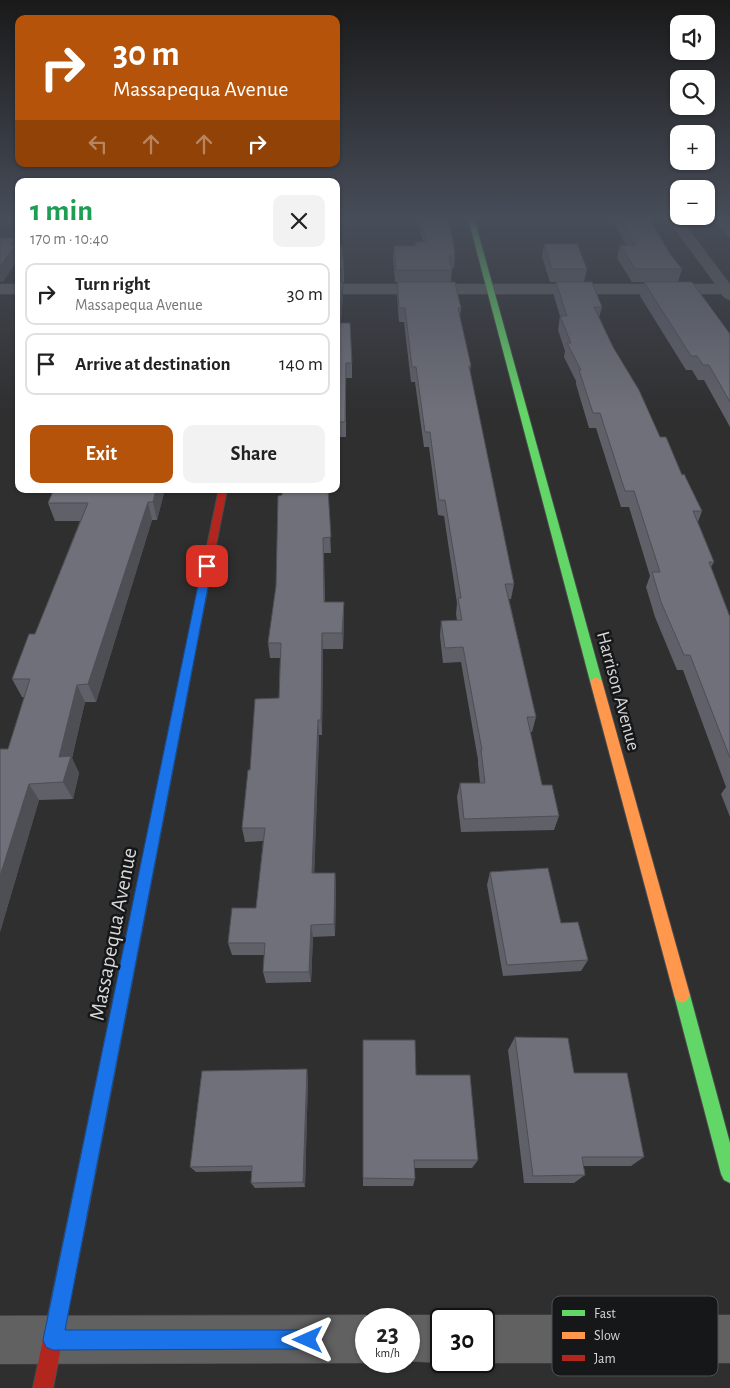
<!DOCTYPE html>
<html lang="en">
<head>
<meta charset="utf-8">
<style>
	:root { --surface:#fff; --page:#f2f2f2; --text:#222; --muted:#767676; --line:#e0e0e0; --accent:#b45309 }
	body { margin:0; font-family:"Alegreya Sans",sans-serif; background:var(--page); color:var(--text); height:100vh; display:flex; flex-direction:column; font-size:19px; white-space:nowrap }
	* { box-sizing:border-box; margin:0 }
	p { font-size:16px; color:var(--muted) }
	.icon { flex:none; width:28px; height:28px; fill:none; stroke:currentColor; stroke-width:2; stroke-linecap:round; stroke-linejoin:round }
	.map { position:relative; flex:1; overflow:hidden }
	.side { position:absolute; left:15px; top:178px; width:325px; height:315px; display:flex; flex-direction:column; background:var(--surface); border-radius:10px; box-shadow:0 1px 4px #0004 }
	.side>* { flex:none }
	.top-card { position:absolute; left:15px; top:15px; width:325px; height:152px; border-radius:10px; box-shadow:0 1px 4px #0004; background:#b45309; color:#fff; overflow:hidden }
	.buttons { position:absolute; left:670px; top:15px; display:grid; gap:10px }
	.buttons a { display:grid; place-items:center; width:45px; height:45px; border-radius:10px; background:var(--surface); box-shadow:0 1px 4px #0004; font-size:25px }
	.speed { position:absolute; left:355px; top:1308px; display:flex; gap:10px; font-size:25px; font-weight:700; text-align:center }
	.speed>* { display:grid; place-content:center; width:65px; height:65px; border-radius:50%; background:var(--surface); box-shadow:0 1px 4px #0004; line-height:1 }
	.speed small { font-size:12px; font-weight:400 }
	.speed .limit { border:2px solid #111; border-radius:8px; background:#fff; color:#111 }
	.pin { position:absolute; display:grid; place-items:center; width:42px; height:42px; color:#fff; margin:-21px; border-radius:10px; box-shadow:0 2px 8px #0006 }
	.me { position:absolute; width:55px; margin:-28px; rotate:270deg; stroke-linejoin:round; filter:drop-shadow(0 0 4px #0008) }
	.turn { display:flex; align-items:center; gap:18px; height:105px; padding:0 15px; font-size:22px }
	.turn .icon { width:65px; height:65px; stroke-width:2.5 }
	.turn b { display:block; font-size:35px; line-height:42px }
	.lanes { display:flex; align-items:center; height:48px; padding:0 15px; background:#0003; justify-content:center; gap:25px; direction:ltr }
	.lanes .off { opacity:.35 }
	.round { display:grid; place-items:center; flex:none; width:52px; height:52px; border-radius:10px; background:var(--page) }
	.headline { display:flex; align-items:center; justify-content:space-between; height:85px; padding:0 15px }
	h1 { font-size:30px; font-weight:700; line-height:38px; color:#1e9e55 }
	.button { display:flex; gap:10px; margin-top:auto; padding:10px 15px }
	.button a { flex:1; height:58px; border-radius:10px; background:var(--accent); color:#fff; font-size:20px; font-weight:700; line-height:58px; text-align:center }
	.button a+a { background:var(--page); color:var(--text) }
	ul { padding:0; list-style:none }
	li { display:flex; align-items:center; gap:15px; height:62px; margin:0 10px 8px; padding:0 5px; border:2px solid var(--line); border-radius:10px }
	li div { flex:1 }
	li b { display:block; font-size:19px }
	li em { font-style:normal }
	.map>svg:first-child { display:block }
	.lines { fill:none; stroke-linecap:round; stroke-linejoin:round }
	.street-casing { stroke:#4a4a4b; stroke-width:1 }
	.fast-casing { stroke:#4a4a4b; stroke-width:2 }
	.slow-casing { stroke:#4a4a4b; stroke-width:2 }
	.jam-casing { stroke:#4a4a4b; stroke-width:2 }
	.street { fill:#616162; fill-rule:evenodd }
	.fast { fill:#63d668; fill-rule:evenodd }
	.slow { fill:#ff974d; fill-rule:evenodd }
	.jam { fill:#b3261e; fill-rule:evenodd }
	.wall { fill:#5f6068 }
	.shaded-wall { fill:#4e4e55 }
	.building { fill:#6f7079; stroke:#4e4e55 }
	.route { fill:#1a73e8; stroke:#114b97 }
	.labels { text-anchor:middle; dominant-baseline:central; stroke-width:5; stroke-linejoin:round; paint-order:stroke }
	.street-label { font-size:19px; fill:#d7d7d8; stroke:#161718 }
	.near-street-label { font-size:22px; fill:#d7d7d8; stroke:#161718 }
	.key { fill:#161718; stroke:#505152; stroke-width:1 }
	.key-label { font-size:14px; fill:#d7d7d8 }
</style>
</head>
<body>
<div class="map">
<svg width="730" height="1388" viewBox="0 0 730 1388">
	<rect width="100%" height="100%" fill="#2f2f30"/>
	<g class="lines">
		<g class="street-casing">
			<path id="street" d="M 667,218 L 680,218 L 730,284 L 730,300 L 725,298 L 721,294 L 336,294 L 336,284 L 715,284 Z
				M 0,284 L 19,284 L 19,294 L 0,294 Z
				M 366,1315 L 374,1319 L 366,1319 L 366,1361 L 369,1361 L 366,1363 L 0,1364 L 0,1316 Z
				M 409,1315 L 441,1315 L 449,1319 L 441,1319 L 441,1361 L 444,1361 L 441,1363 L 406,1361 L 409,1361 L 409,1319 L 401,1319 Z
				M 484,1315 L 730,1315 L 730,1363 L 484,1363 L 481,1361 L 484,1361 L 484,1319 L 476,1319 Z"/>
		</g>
		<g class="fast-casing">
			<path id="fast" d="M 468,218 L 474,218 L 602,681 L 596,685 L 590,681 Z
				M 194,628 L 199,632 L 90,1200 L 87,1206 L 81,1209 L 75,1206 L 72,1200 L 189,632 Z
				M 682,987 L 687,990 L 690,995 L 730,1143 L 730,1183 L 724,1180 L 721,1174 L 674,995 L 677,990 Z"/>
		</g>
		<g class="slow-casing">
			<path id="slow" d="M 596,677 L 602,681 L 690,995 L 687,1000 L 682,1003 L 677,1000 L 674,995 L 590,681 Z"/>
		</g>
		<g class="jam-casing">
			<path id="jam" d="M 219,489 L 227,489 L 199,632 L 194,636 L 189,632 Z
				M 81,1191 L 87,1194 L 90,1200 L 53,1388 L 33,1388 L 72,1200 L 75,1194 Z"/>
		</g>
		<use href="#street" class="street"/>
		<use href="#fast" class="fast"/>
		<use href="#slow" class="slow"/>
		<use href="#jam" class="jam"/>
	</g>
	<path class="wall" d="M 417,218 L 447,218 L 455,256 L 454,268 L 452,268 L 451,282 L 395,282 L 393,258 L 394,246 L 415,246 L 415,242 L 423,242 Z
		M 610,218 L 649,218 L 670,254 L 682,269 L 678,282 L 632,282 L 617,258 L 620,245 L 626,245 Z
		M 711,218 L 730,218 L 730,239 Z
		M 544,244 L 587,269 L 584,282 L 550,282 L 542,257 Z
		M 336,245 L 344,269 L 344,282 L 342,282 L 343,282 L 343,296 L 341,323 L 352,363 L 352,378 L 346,378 L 346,437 L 336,437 Z
		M 397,282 L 461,308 L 460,317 L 471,366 L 470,371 L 514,584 L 511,599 L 509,599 L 536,717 L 532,732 L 530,732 L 542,785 L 559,816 L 554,830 L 461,832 L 457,797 L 460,783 L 480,783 L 478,764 L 478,760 L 461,662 L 443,663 L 440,636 L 441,621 L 457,620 L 456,614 L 457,603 L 444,516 L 438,515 L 429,447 L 424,447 L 415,382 L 411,382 L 404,322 L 399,322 L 397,296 Z
		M 556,282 L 602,307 L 599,318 L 613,347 L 660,437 L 702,511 L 698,522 L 714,562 L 711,567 L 730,617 L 730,817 L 721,794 L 726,787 L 683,670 L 677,670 L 655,617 L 646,587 L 650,576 L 629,507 L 621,507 L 596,428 L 589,428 L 576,384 L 576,381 L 564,357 L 565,351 L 558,330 L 560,316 L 554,296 Z
		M 644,282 L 730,334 L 730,427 L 704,380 L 698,380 L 692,370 L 686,370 L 640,296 Z
		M 54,489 L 165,489 L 157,520 L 152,520 L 96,702 L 85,702 L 72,758 L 79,773 L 73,799 L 39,800 L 0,932 L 0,749 L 8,749 L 24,697 L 22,697 L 12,679 L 35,634 L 80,521 L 55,521 L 48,503 Z
		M 328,489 L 331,553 L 324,553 L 325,602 L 344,602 L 344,617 L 343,649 L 323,649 L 322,735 L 319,735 L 314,873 L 335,873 L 336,886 L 335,936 L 313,937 L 311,982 L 266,983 L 263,972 L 264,955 L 232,955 L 228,943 L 256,908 L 263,841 L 245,842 L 242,828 L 250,770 L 279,698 L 280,658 L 270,658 L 268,643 L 276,586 L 282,495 Z
		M 490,872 L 561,923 L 588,960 L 581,971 L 503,976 L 487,885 Z
		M 515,1037 L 574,1073 L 644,1157 L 631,1166 L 583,1166 L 585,1175 L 574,1183 L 524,1183 L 508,1050 Z
		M 363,1040 L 416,1075 L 478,1160 L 472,1168 L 415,1168 L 415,1179 L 413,1186 L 363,1186 Z
		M 308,1078 L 305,1187 L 255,1188 L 251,1183 L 252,1171 L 196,1172 L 190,1167 Z"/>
	<path class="shaded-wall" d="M 336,218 L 337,218 L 336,236 Z
		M 15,238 L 19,248 L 19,251 L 18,252 L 19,258 L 3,282 L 0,282 L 0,266 L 10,245 Z
		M 343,282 L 343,296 L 339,337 L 339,323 Z
		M 156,489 L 165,489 L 157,520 L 153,502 Z
		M 148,502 L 152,520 L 96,702 L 88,684 Z
		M 344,602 L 344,617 L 343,649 L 342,633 Z
		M 322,633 L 323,649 L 322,735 L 321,720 Z
		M 77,685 L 85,702 L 72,758 L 79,773 L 73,799 L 63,782 L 59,757 Z
		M 318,720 L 319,735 L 314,886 L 312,873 Z
		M 29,784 L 39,800 L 0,932 L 0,876 Z
		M 335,873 L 336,886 L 335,936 L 334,924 Z
		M 311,925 L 313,937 L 311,982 L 309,972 Z
		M 307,1069 L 308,1078 L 305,1187 L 303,1182 Z"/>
	<path class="building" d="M 421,218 L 447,218 L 452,235 L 455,256 L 449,256 L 452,270 L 396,270 L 394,246 L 416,246 L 415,242 L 426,242 Z
		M 620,218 L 649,218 L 670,254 L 682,269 L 635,269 L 620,245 L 636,245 Z
		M 726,218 L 730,218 L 730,223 Z
		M 0,238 L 15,238 L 10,245 L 15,245 L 0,266 Z
		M 544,244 L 577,244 L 587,269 L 552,269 Z
		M 336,245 L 342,245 L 344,269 L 336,269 Z
		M 336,281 L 343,282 L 339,323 L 350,323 L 352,363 L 346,363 L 345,422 L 336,422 Z
		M 397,282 L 455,282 L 461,308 L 458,308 L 471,366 L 469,366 L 514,584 L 505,584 L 536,717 L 527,717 L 542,785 L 552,785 L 559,816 L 464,819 L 460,783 L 485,783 L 481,750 L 482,750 L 463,647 L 445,648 L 441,621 L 462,620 L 458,598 L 461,598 L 445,500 L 439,500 L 430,432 L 425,432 L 416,367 L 412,367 L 405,308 L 399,308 Z
		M 556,282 L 592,282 L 602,307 L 594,307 L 613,347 L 639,390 L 660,437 L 666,437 L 682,475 L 684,474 L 702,511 L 693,511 L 714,562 L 709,562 L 730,617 L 730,758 L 690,655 L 684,655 L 661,602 L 652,572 L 660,572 L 634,491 L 625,491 L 600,413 L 593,413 L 579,370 L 581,370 L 567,343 L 571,343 L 560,316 L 567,316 Z
		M 644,282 L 692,282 L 730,334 L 730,402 L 709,365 L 703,365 L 697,356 L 691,356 Z
		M 54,489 L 156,489 L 153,502 L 148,502 L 88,684 L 77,685 L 59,757 L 71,756 L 63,782 L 29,784 L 0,876 L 0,749 L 8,749 L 30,679 L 12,679 L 29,634 L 35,634 L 88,503 L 48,503 Z
		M 282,489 L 328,489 L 331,537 L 323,538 L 324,602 L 344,602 L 342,633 L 322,633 L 321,720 L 318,720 L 312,873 L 335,873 L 334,924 L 311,925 L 309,972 L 263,972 L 265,943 L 228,943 L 232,908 L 256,908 L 265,828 L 242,828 L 248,770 L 250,770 L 255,699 L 279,698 L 281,643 L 268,643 L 276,586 L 278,496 L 282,495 Z
		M 548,868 L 561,923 L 578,922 L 588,960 L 507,965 L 490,872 Z
		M 515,1037 L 568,1038 L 574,1073 L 627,1073 L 644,1157 L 582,1157 L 585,1175 L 533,1176 Z
		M 363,1040 L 415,1040 L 416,1075 L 470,1075 L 478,1160 L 414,1160 L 415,1179 L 363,1178 Z
		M 307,1069 L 303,1182 L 251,1183 L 252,1166 L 190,1167 L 202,1071 Z"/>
	<linearGradient id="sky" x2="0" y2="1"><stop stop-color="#1a1a1a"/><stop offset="0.53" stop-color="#474d59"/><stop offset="1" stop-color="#474d59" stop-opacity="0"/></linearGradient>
	<rect width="730" height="412" fill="url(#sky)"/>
	<path class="route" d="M 207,563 L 212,566 L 65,1330 L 308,1330 L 314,1333 L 317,1340 L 314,1346 L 308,1349 L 53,1350 L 46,1347 L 43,1340 L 202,566 Z"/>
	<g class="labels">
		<g class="street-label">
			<text transform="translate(618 691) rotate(75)">Harrison Avenue</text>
		</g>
		<g class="near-street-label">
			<text transform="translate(113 934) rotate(-79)">Massapequa Avenue</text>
		</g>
	</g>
	<rect x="552" y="1296" width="166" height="80" rx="8" class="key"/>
	<rect x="562" y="1310" width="23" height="6" fill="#63d668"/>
	<rect x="562" y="1332" width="23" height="7" fill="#ff974d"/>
	<rect x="562" y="1355" width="23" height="6" fill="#b3261e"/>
	<g class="key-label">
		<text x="594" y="1318">Fast</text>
		<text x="594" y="1340">Slow</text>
		<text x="594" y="1363">Jam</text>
	</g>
</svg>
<div class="buttons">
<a><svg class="icon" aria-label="sound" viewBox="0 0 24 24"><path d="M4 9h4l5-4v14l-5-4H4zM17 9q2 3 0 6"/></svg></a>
<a><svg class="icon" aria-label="search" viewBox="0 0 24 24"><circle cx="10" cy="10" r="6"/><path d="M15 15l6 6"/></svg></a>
<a>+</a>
<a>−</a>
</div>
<div class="speed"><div>23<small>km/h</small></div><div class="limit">30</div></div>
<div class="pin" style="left:207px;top:566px;background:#d93025"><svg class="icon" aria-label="arrive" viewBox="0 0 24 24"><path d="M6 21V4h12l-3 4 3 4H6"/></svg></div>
<svg class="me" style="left:308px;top:1340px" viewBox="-20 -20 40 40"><path d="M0-17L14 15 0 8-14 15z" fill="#1a73e8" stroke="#fff" stroke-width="4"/></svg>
<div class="top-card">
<div class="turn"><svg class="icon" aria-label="right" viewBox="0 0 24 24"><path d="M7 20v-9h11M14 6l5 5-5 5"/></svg><div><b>30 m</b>Massapequa Avenue</div></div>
<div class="lanes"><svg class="icon off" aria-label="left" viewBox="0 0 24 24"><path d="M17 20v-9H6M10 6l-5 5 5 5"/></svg><svg class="icon off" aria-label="ahead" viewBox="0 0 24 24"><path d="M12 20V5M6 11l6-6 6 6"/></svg><svg class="icon off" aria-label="ahead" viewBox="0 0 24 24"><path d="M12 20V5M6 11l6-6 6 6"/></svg><svg class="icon" aria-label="right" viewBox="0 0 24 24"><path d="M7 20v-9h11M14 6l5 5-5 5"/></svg></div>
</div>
<section class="side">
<div class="headline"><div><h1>1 min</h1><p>170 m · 10:40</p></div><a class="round"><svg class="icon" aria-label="close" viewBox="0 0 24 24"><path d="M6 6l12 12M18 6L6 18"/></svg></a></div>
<ul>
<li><svg class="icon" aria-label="right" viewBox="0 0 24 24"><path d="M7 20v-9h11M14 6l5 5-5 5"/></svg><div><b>Turn right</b><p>Massapequa Avenue</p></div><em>30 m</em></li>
<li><svg class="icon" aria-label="arrive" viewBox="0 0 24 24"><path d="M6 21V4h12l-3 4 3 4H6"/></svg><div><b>Arrive at destination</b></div><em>140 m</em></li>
</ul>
<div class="button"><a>Exit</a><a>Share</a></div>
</section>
</div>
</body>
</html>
